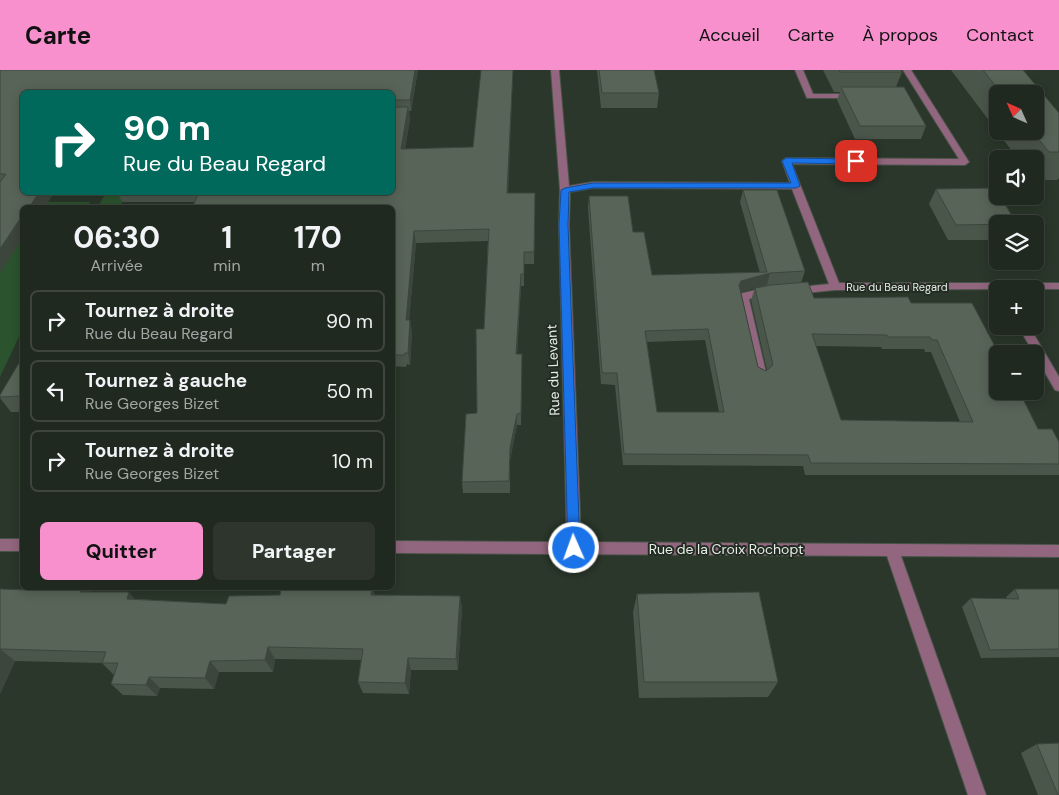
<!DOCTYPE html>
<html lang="fr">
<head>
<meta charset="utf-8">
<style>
	:root { --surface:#202920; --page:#2d352d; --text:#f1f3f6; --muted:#a2a6a5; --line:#3d453e; --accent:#f790cd }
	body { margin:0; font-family:"DM Sans",sans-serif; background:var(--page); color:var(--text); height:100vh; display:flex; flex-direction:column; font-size:19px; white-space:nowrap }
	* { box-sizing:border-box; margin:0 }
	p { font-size:16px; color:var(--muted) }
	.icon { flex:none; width:28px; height:28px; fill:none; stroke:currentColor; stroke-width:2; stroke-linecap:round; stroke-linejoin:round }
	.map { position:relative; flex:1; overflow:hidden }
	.panel { position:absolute; left:20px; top:135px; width:375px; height:385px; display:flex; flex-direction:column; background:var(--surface); border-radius:8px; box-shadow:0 2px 12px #0003,0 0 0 1px var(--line) }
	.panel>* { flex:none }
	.hud { position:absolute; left:20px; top:20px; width:375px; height:105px; border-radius:8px; box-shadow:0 2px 12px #0003,0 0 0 1px var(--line); background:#00695c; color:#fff; overflow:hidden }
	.needle { width:32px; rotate:315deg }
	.fabs { position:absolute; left:989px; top:15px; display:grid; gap:10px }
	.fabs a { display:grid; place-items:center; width:55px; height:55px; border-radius:8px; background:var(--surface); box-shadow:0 2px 12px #0003,0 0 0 1px var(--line); font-size:25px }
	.pin { position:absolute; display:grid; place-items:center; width:42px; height:42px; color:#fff; margin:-21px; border-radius:10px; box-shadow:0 2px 8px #0006 }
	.me { position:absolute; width:55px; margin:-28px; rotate:358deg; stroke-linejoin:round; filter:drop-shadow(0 0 4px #0008) }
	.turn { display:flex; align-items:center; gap:18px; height:105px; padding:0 20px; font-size:22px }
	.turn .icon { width:65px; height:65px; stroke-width:2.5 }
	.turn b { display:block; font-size:35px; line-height:42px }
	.eta { display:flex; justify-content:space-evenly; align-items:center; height:85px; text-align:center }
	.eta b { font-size:30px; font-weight:700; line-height:35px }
	.action { display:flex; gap:10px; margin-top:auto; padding:10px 20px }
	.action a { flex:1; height:58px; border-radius:8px; background:var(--accent); color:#111; font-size:20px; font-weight:700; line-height:58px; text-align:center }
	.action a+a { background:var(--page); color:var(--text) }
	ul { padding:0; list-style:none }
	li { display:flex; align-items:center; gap:15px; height:62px; margin:0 10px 8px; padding:0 10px; border:2px solid var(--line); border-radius:8px }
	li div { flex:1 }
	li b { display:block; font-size:19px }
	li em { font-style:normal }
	header { display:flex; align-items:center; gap:30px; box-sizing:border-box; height:70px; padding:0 25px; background:var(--accent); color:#111 }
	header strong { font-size:24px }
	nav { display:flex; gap:28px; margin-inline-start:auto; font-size:18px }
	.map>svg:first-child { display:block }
	.green { fill:#2b542e }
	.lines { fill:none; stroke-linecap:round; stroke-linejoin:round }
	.minor-casing { stroke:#495449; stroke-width:2 }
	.minor { fill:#91667e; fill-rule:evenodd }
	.wall { fill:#4b564b; fill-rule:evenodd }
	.shaded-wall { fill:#3d463d }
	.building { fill:#576457; stroke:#3d463d; fill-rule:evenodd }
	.route { fill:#1a73e8; stroke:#114b97 }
	.labels { text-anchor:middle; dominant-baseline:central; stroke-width:4; stroke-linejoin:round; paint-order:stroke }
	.far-street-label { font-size:11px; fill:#e5ece5; stroke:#222c22 }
	.street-label { font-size:14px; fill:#e5ece5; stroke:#222c22 }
</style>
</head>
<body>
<header>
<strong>Carte</strong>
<nav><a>Accueil</a><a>Carte</a><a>À propos</a><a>Contact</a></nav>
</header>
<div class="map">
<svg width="1059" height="725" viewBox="0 0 1059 725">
	<rect width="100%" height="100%" fill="#2b372b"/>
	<path class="green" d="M 106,123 L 128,123 L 119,137 L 97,138 Z
		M 0,132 L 90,132 L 87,137 L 22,138 Z
		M 22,169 L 22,260 L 0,307 L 0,202 Z"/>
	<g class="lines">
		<g class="minor-casing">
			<path id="minor" d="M 551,0 L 559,0 L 569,116 L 593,112 L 790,113 L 782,91 L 786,88 L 959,89 L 903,0 L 911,0 L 969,92 L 965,95 L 792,94 L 839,213 L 1059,213 L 1059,219 L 998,219 L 998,222 L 995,219 L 835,220 L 795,224 L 790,220 L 791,218 L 829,214 L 792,119 L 593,118 L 570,122 L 569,155 L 581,472 L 1059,475 L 1059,487 L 901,486 L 986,725 L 968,725 L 887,486 L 392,483 L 392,471 L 567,472 L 559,155 L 560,120 Z
				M 795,0 L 803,0 L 813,24 L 855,24 L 859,26 L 855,28 L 807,28 Z
				M 768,217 L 773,221 L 772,223 L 749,229 L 767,307 L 761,311 L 755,307 L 738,227 L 739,224 Z
				M 1018,256 L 1029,256 L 1059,307 L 1059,321 L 1055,320 Z
				M 0,469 L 22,469 L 22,481 L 0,481 Z"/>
		</g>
		<use href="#minor" class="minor"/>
	</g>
	<path class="wall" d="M 0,0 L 418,0 L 411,41 L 409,41 L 410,49 L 405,79 L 508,123 L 535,138 L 534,194 L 524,194 L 524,216 L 521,216 L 517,284 L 522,296 L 521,355 L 517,355 L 510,390 L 510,423 L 463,423 L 462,412 L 477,343 L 484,259 L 488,171 L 416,173 L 409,250 L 412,262 L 410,295 L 407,294 L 406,297 L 392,296 L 392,138 L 194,132 L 122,132 L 118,124 L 54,123 L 22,138 L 22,169 L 0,202 ZM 22,22 L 392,22 L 392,122 L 22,122 Z
		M 597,0 L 654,0 L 659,23 L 657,38 L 601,38 Z
		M 823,0 L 901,0 L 902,2 L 896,17 L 926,56 L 921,69 L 855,69 L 837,30 L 840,22 L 834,22 Z
		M 951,0 L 1023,0 L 1059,43 L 1059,108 L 1057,110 L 1035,110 L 1035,89 L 1018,89 ZM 998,24 L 1035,24 L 1035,61 L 998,61 Z
		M 936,119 L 998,154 L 998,170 L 948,170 L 929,134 Z
		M 743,120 L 805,201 L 801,213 L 814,228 L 911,233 L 1038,359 L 1059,372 L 1059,405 L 805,405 L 803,396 L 623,395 L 615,315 L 601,314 L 588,138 L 589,126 L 633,162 L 652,205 L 760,203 L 740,132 ZM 755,218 L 751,230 L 767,300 L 766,301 L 758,297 L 741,222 ZM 705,270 L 719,342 L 657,342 L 647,272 ZM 816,276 L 881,277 L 882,279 L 924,279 L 925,282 L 931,282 L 960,352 L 841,350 Z
		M 22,288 L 22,342 L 11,342 L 0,328 L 0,325 Z
		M 29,518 L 85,518 L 90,522 L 135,529 L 226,534 L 280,525 L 372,518 L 375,525 L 460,526 L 462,539 L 458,600 L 411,600 L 409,624 L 363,623 L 358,612 L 361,590 L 275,589 L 273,602 L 219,602 L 214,619 L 160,618 L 157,626 L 123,625 L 111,614 L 114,605 L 102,593 L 15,591 L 0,624 L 0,519 L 27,520 Z
		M 1015,519 L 1059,519 L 1059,587 L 981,588 L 962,537 L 971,528 L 1007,529 L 1006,527 Z
		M 637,524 L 778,612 L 768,627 L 639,628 L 633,542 Z
		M 1037,674 L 1059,725 L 1038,725 L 1021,683 Z"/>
	<path class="shaded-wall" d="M 415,0 L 418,0 L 411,41 L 410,30 Z
		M 513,0 L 508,134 L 507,123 Z
		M 408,37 L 410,49 L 403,90 L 401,79 Z
		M 39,122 L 54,123 L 44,138 L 29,138 Z
		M 22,146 L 22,169 L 0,202 L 0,179 Z
		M 414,161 L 416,173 L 408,262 L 406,250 Z
		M 770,203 L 767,215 L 737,223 L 741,211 Z
		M 521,204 L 521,216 L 516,296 L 516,284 Z
		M 410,250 L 412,262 L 410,295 L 408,283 Z
		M 517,344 L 517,355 L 510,390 L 510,423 L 510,378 Z
		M 392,383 L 394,389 L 392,399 Z
		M 82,518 L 85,518 L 95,527 L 80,522 Z
		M 372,518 L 376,529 L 371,525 Z
		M 129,522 L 140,535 L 127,529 Z
		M 460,526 L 462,539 L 458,600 L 456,589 Z
		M 268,577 L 275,589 L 273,602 L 265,590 Z
		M 0,579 L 15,591 L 0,624 Z
		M 408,588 L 411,600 L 409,624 L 405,613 Z
		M 210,591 L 219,602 L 214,619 L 205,608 Z
		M 149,607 L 160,618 L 157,626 L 146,615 Z"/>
	<path class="building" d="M 0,0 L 415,0 L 410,30 L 392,30 L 392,22 L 22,22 L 22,122 L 39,122 L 29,138 L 22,138 L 22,146 L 0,179 L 0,112 L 6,104 L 0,104 Z
		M 481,0 L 513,0 L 507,123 L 535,123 L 534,182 L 524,182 L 524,204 L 521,204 L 516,284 L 522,284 L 521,343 L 517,344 L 510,378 L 509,411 L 462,412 L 466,344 L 477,343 L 476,259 L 484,259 L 489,159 L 414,161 L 406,250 L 410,250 L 408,283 L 405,283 L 404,285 L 392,285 L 392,138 L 192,138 L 199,122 L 392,122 L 392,37 L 408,37 L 401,79 L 473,77 Z
		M 599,0 L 654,0 L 659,23 L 602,23 Z
		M 839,0 L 901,0 L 902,2 L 840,2 Z
		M 983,0 L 1023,0 L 1059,43 L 1059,82 L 1049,82 L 1032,61 L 1035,61 L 1035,24 L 1002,24 Z
		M 841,17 L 904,17 L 926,56 L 860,56 Z
		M 994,118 L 998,123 L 998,126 L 1000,126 L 1017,154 L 956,155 L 936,119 Z
		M 743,120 L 777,120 L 805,201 L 770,203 L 741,211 L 739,215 L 758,297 L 766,301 L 773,295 L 755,218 L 771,215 L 808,212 L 814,228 L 908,227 L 911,233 L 972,233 L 999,284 L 998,284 L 998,321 L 1019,321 L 1038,359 L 1052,359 L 1059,372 L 1059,394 L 811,393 L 808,385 L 624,384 L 617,303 L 602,303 L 589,126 L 628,126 L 633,162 L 644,162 L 652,205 L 767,202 ZM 708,259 L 724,342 L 657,342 L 645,261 ZM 812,264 L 887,265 L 888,267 L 930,267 L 932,270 L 937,270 L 973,352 L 841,350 Z
		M 22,288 L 22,326 L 0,327 L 0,325 Z
		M 29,518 L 82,518 L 80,522 L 129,522 L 127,529 L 226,534 L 229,526 L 280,525 L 281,518 L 372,518 L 371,525 L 460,526 L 456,589 L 408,588 L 405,613 L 358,612 L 363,579 L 268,577 L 265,590 L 210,591 L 205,608 L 149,607 L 146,615 L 111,614 L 118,593 L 102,593 L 106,582 L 0,579 L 0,519 L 27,520 Z
		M 1015,519 L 1059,519 L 1059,579 L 990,580 L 971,528 L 1019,529 Z
		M 759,522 L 778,612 L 644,612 L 637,524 Z
		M 1059,673 L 1059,725 L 1058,725 L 1037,674 Z"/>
	<path class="route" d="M 786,88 L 856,89 L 860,91 L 856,94 L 792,93 L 800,116 L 796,118 L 593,118 L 569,122 L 568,155 L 580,478 L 579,482 L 574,484 L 569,482 L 568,478 L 559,155 L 561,120 L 565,118 L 593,113 L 791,113 L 782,91 Z"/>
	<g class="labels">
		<g class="far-street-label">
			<text x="897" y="217">Rue du Beau Regard</text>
		</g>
		<g class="street-label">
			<text transform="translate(553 300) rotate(-92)">Rue du Levant</text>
			<text x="726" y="479">Rue de la Croix Rochopt</text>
		</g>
	</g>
</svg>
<div class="fabs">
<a><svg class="needle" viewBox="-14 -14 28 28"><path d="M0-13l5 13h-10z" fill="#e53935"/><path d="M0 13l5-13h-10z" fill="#a2a6a5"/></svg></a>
<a><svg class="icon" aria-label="sound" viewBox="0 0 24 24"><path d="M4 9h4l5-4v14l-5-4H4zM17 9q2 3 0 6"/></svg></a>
<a><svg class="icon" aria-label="layers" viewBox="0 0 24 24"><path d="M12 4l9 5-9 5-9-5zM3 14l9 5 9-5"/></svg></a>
<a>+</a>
<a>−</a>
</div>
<div class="pin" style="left:856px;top:91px;background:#d93025"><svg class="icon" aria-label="arrive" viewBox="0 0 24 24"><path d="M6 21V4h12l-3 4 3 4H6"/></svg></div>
<svg class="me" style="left:574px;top:478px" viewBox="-20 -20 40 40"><circle r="17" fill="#1a73e8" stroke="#fff" stroke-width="3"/><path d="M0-11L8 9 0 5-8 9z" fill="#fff"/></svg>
<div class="hud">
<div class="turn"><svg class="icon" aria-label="right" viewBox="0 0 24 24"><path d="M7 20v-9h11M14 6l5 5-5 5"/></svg><div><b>90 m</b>Rue du Beau Regard</div></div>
</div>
<section class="panel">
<div class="eta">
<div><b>06:30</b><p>Arrivée</p></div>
<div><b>1</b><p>min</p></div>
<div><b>170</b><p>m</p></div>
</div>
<ul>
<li><svg class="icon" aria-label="right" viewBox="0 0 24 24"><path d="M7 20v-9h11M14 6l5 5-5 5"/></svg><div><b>Tournez à droite</b><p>Rue du Beau Regard</p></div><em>90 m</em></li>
<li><svg class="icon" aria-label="left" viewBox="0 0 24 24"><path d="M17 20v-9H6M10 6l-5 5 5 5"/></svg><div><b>Tournez à gauche</b><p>Rue Georges Bizet</p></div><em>50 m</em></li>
<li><svg class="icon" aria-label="right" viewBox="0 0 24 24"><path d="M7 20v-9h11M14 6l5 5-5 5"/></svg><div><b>Tournez à droite</b><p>Rue Georges Bizet</p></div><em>10 m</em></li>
</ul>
<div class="action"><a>Quitter</a><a>Partager</a></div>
</section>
</div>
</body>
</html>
